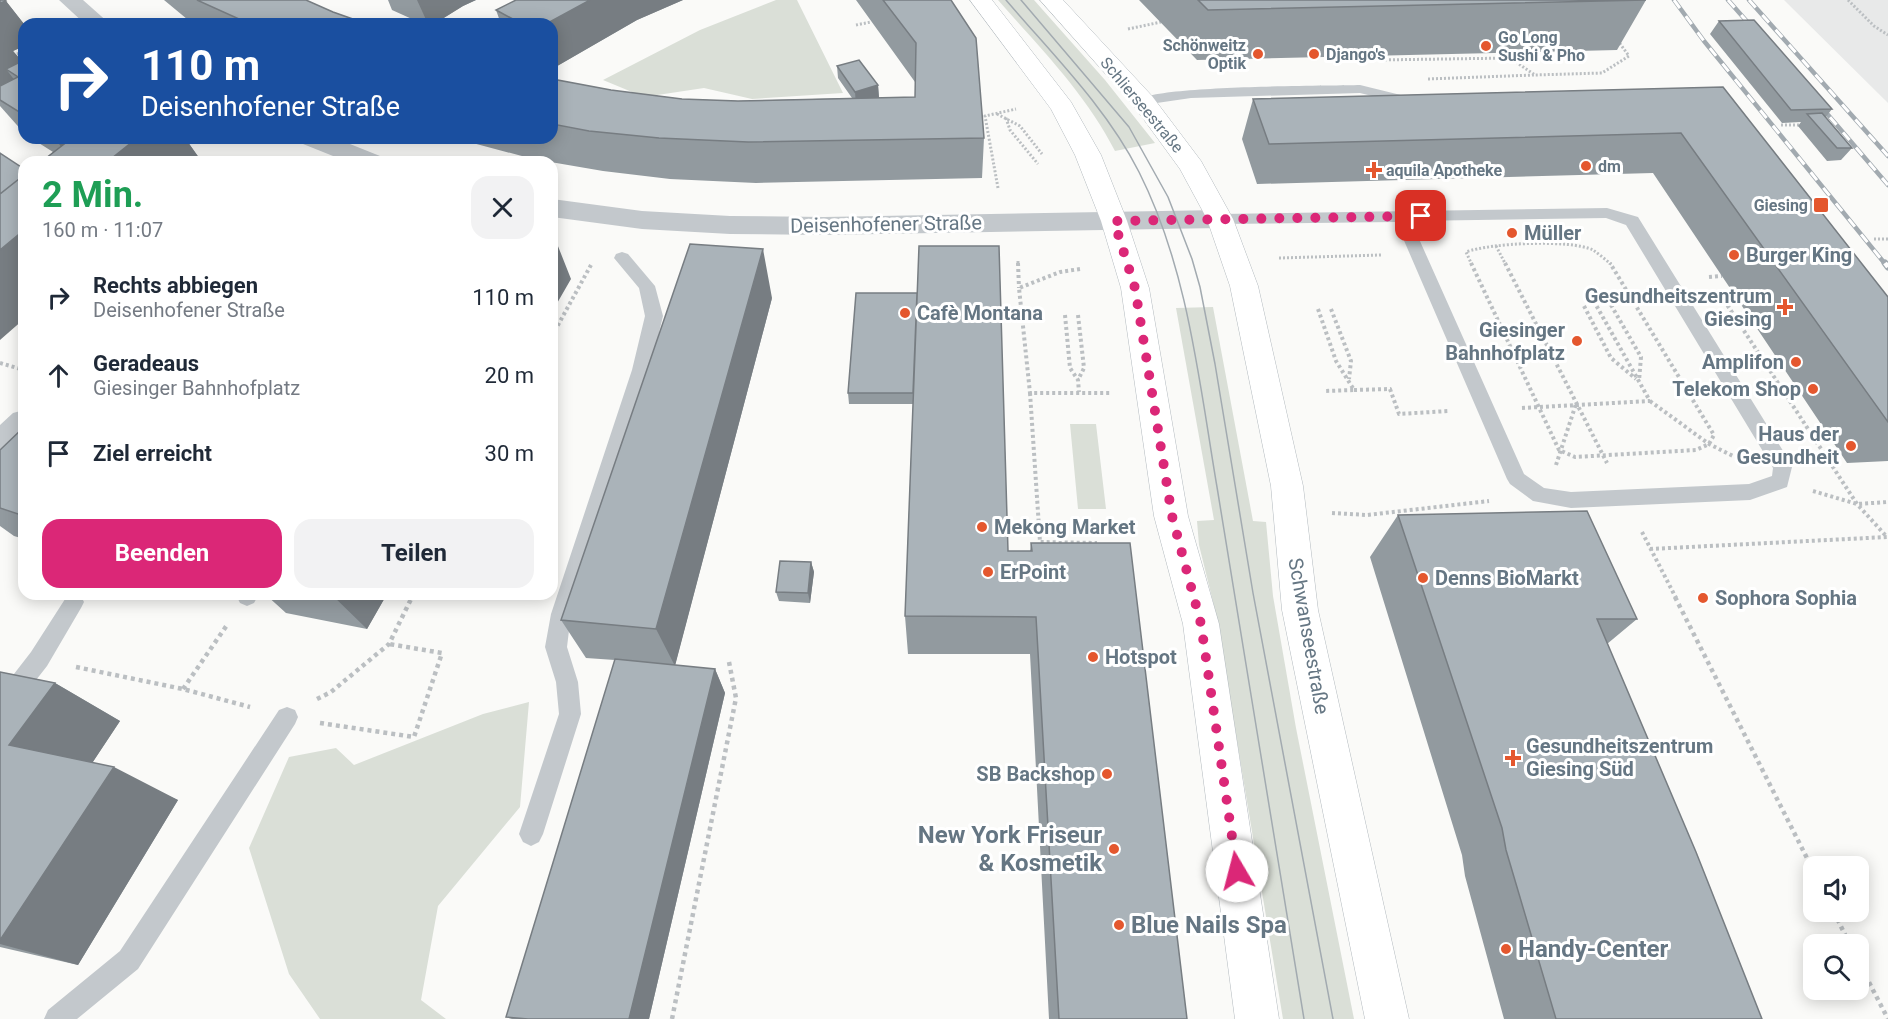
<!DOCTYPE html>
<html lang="de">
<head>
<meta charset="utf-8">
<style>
	:root { --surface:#fff; --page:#f2f2f3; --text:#1f2937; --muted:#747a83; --accent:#db2777 }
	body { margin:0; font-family:Roboto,sans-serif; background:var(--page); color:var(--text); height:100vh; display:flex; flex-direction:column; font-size:22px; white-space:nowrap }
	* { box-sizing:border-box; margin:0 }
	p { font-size:20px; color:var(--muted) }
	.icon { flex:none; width:33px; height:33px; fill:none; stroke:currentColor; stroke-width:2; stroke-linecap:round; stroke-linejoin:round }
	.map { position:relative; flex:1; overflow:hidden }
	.sheet { position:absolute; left:18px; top:156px; width:540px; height:444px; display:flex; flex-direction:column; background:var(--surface); border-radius:18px; box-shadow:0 3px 15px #0003 }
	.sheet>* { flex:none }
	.top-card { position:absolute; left:18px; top:18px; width:540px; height:126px; border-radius:18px; box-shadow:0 3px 15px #0003; background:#1a4fa0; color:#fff; overflow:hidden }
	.controls { position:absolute; left:1803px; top:856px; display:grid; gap:12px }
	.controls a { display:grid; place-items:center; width:66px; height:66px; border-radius:12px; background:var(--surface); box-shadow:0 3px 15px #0003; font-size:30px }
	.pin { position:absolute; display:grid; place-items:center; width:51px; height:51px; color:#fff; margin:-26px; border-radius:12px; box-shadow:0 3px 9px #0006 }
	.me { position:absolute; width:66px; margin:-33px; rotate:352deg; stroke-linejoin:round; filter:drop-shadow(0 0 4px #0008) }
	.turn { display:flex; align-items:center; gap:21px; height:126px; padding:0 24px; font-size:27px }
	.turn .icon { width:78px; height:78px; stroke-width:2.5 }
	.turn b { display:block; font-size:42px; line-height:51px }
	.round { display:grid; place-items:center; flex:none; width:63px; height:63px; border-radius:18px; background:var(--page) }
	.head { display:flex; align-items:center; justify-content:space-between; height:102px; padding:0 24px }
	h1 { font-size:36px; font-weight:700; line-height:45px; color:#1e9e55 }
	.button { display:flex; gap:12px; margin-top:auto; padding:12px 24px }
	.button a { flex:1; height:69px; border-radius:18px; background:var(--accent); color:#fff; font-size:24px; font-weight:700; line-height:69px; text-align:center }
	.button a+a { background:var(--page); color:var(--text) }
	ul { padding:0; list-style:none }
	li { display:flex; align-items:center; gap:18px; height:78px; padding:0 24px }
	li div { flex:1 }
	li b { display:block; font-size:22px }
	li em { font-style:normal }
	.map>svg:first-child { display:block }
	.built { fill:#e8e9e9 }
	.green { fill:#dadfd7 }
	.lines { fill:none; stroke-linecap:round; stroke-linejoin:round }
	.secondary-casing { stroke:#b3babf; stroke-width:1 }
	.path-far2 { stroke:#bbbfc2; stroke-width:3; stroke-dasharray:2 2; stroke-linecap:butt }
	.path-far1 { stroke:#bbbfc2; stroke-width:4; stroke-dasharray:3 3; stroke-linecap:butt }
	.path { stroke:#bbbfc2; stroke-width:4.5; stroke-dasharray:4 4; stroke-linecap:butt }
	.lane { fill:#c3c8cc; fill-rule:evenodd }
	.street { fill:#c3c8cc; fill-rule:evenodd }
	.secondary { fill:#fff; fill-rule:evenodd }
	.tram { stroke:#a2aab0; stroke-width:1.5 }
	.rail-far1-casing { stroke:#a2aab0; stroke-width:4.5 }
	.rail-casing { stroke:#a2aab0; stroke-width:7 }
	.rail-far1 { stroke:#fff; stroke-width:3; stroke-dasharray:10; stroke-linecap:butt }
	.rail { stroke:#fff; stroke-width:4.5; stroke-dasharray:13; stroke-linecap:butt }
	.wall { fill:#929a9f }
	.shaded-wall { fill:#777d82 }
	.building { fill:#aab3b9; stroke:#777d82; stroke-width:1.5 }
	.route { stroke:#db2777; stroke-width:10; stroke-dasharray:0 18 }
	.poi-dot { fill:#e4572e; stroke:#fff; stroke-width:2 }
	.labels { text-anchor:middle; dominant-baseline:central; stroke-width:6; stroke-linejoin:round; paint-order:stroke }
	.far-poi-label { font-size:16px; font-weight:bold; fill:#657683; stroke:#fff; text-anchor:start }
	.far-street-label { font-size:16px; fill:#657683; stroke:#fff }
	.street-label { font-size:20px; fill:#657683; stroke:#fff }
	.poi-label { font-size:20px; font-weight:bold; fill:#657683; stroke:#fff; text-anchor:start }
	.near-poi-label { font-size:24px; font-weight:bold; fill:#657683; stroke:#fff; text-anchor:start }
</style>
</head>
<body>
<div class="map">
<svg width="1888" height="1019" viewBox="0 0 1888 1019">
	<rect width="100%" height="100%" fill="#fafaf8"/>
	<path class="built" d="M 1784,0 L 1888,0 L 1888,103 Z"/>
	<path class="green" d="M 776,0 L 797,0 L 843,93 L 752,99 L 704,88 L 644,97 L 603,80 L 700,30 Z
		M 998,0 L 1034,0 L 1105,80 L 1155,143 L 1115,151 C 1086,94 1040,48 998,0 Z
		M 1213,307 L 1253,521 L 1266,522 L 1273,596 L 1296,728 L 1354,1019 L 1283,1019 L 1216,614 L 1199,545 L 1197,521 L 1214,520 L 1176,308 Z
		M 1070,424 L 1096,424 L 1106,509 L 1078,509 Z
		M 529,702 L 520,807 L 438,906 L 421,1000 L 446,1019 L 320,1019 L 289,974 L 249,848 L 289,757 L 336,748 L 354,765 L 483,714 Z"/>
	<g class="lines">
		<g class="secondary-casing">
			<path id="secondary" d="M 970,0 L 992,0 L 1071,102 L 1101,155 L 1127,221 L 1149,288 L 1188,516 L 1219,624 L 1279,1019 L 1235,1019 L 1183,624 L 1154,516 L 1121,288 L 1101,221 L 1075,155 L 1051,109 Z
				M 1040,0 L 1063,0 L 1152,96 L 1201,161 L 1233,219 L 1258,286 L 1303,486 L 1318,610 L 1409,1019 L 1365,1019 L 1282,610 L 1271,486 L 1230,286 L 1207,219 L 1180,169 L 1134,106 Z"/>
		</g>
		<path class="path-far2" d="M 1848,0 L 1874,26 L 1888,35
			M 856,25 L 871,22
			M 1128,29 L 1161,22
			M 13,55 L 24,52
			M 1377,60 L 1510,58 L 1535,75 L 1602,73 L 1629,56 L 1618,41
			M 1428,79 L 1534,75
			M 997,114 L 1020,126 L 1042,154
			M 1006,118 L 1010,130 L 1038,164
			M 1781,125 L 1801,125
			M 998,188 L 985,116 L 1016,109
			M 1874,239 L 1888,239
			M 1496,246 L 1506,265
			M 1279,258 L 1381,255
			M 1018,261 L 1018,265
			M 1472,265 L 1466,252 C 1490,243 1570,239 1593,250 C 1599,254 1606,260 1612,265"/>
		<path class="path-far1" d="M 1018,263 L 1019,288
			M 1471,263 L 1559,450 L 1575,457 L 1696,450 L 1709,444 L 1714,435 L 1610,263
			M 1505,263 L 1607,463
			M 1080,269 L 1060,272 L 1019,288 L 1030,393 L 1110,393
			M 1709,277 L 1722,276
			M 1611,305 L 1641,357 L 1639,381
			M 1584,306 L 1611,358 L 1636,379
			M 1318,309 L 1336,361 L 1354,390 L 1324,391
			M 1331,309 L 1351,361 L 1349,379
			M 1065,315 L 1070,368 L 1078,380 L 1079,392
			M 1078,315 L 1084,368 L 1078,380
			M 552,336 L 591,265
			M 0,363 L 24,370
			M 1354,390 L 1390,389 L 1399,414 L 1448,411
			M 1030,393 L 1040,542 L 1097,543
			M 1650,401 L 1709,444 L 1735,457
			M 1522,408 L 1650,401 L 1596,305
			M 1556,465 L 1576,404
			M 1813,491 L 1857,504 L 1888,502
			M 1332,513 L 1367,515 L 1489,501
			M 1642,532 L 1676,598
			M 1650,549 L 1887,537 L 1857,504 L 1720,294
			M 411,598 L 413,594"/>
		<path class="path" d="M 1675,597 L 1814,872
			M 76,667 L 183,689 L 250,707
			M 183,689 L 227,625
			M 317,699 L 331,692 L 389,644 L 412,597
			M 320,723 L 414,737 L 442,653 L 389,644
			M 1834,912 L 1850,945
			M 1858,961 L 1888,1019
			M 672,1019 L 736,698 L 729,662"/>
		<path class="lane" d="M 1360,85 L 1413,98 L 1415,101 L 1408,105 L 1360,93 L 1191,98 L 1143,105 L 1136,101 C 1151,85 1328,86 1360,85 Z
			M 1607,208 L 1638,217 L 1790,462 L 1792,467 L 1787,487 L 1750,500 L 1571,508 L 1533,501 L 1510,484 L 1507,479 L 1396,222 L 1220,224 L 1214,223 L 1212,219 L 1214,215 L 1220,214 ZM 1606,218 L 1626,225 L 1773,468 L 1772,476 L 1749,484 L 1571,492 L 1544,488 L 1524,474 L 1411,221 Z
			M 622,252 L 628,254 L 655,286 L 663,316 L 650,370 L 571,614 L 567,647 L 578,682 L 581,714 L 543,834 L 539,842 L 531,846 L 523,842 L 519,834 L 559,714 L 556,682 L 545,647 L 551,614 L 632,370 L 645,316 L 639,288 L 614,258 L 616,254 Z
			M 71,594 L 81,596 L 84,602 L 81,608 L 47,666 L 8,716 L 0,719 L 0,692 L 31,652 L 67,596 Z
			M 238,594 L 259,594 L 254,603 L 247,606 L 240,603 L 237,597 Z
			M 287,707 L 295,710 L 298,717 L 295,724 L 138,969 L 77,1019 L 44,1019 L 48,1010 L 120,951 L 279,710 Z"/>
		<path class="street" d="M 59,0 L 83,0 L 110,24 L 85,24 Z
			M 300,138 L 335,138 L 380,156 L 384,162 L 348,162 L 303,144 Z
			M 552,199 L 642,211 L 730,216 L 824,217 L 1220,210 L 1229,213 L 1233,219 L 1229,225 L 1220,228 L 824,235 L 730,234 L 642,229 L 552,217 Z
			M 24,410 L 24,441 L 11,453 L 0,457 L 0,425 L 13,413 Z"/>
		<use href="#secondary" class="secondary"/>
		<path class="tram" d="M 1006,0 C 1053,55 1106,107 1139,172 C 1188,269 1199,381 1217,487 C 1247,664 1274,842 1304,1019
			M 1021,0 L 1129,127 L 1168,197 L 1192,259 L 1200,287 L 1215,364 L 1253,593 L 1333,1019"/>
		<g class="rail-far1-casing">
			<path id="rail-far1" d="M 1674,0 L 1704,41 L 1886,265
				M 1728,0 L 1758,34
				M 1749,0 L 1888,156
				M 1817,102 L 1888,185"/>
		</g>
		<g class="rail-casing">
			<path id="rail" d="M 1885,263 L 1888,267"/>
		</g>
		<use href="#rail-far1" class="rail-far1"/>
		<use href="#rail" class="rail"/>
	</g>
	<path class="wall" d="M 0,0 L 5,0 L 24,24 L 24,46 L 13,51 L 22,61 L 24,60 L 24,133 L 0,106 Z
		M 164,0 L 306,0 L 333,12 L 367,24 L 193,24 Z
		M 388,0 L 476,0 L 463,6 L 434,24 L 423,24 L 392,10 Z
		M 516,0 L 683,0 L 637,20 L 552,69 L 552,24 L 501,24 L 496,10 Z
		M 856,0 L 951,0 L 984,138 L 982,178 L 756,183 L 670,179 L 603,171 L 533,159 L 454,138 L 552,138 L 552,79 L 611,90 L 682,99 L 738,101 L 852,98 L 838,78 L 837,66 L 878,85 L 879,98 L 915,97 L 915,82 Z
		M 1139,0 L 1646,0 L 1617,50 L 1197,60 Z
		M 1719,21 L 1832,109 L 1825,118 L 1852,148 L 1841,160 L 1827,161 L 1798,126 L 1801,122 L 1782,123 L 1710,34 Z
		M 1723,87 L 1888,297 L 1888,461 L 1847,463 L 1653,173 L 1257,184 L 1242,139 L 1253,99 Z
		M 31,138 L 185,138 L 202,162 L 41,162 L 53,152 Z
		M 856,293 L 1008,551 L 1030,551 L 1031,543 L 1187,1019 L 1049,1019 L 1030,654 L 908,654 L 905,616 L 913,404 L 849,404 L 848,393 Z
		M 772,298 L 675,665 L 715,669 L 725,693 L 649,1019 L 512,1019 L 506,1017 L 615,660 L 586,658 L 561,620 Z
		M 24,427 L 24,539 L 14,536 L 0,526 L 0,450 Z
		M 1398,515 L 1637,619 L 1607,644 L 1762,1019 L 1504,1019 L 1465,876 L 1462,855 L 1370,557 Z
		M 811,562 L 814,572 L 810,603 L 779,601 L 776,592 Z
		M 265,594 L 387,594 L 367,629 L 286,613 Z
		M 0,672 L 55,683 L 120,721 L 92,763 L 178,800 L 78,965 L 0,947 Z"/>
	<path class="shaded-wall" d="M 417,0 L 476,0 L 463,6 L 434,24 L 428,24 Z
		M 590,0 L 683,0 L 637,20 L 552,69 L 552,24 L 546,24 Z
		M 6,1 L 24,24 L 24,46 L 13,51 L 24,64 L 18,77 L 6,69 L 22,90 L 0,100 L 0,3 Z
		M 878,85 L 879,98 L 856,104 L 855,92 Z
		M 54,138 L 97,138 L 74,162 Z
		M 103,138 L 185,138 L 202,162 L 125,162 L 122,159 L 125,162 L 107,162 Z
		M 24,230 L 24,319 L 0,340 L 0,250 Z
		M 552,231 L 571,279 L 552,312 Z
		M 763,249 L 772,298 L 675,666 L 656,629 Z
		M 811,562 L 814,572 L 810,603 L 808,593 Z
		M 331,594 L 387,594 L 367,629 Z
		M 715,669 L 725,693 L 649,1019 L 629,1019 Z
		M 55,683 L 120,721 L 81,780 L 9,745 Z
		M 114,767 L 178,800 L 78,965 L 0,944 L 0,940 Z"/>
	<path class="building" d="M 0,0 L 5,0 L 6,1 L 0,3 Z
		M 197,0 L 306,0 L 333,12 L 367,24 L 250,24 Z
		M 516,0 L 590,0 L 546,24 L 522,24 L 496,10 Z
		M 883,0 L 951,0 L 976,38 L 984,138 L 748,142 L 659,138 L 589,131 L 552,124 L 552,79 L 611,90 L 682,99 L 738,101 L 915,97 L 916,43 Z
		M 1198,0 L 1646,0 L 1208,10 Z
		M 1754,20 L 1832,109 L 1791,110 L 1719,21 Z
		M 24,60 L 24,115 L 0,100 L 0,86 L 18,77 L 6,69 Z
		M 859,60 L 878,85 L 855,92 L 837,66 Z
		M 1723,87 L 1888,297 L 1888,422 L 1681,133 L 1269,144 L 1253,99 Z
		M 1822,113 L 1852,148 L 1837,148 L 1807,114 Z
		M 72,138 L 137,138 L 107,162 L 41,162 Z
		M 0,153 L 24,169 L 24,175 L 0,194 Z
		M 24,175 L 24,230 L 0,250 L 0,194 Z
		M 690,244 L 763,249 L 656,629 L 561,620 Z
		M 919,246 L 999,246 L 1008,551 L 1032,551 L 1031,543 L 1130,543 L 1187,1019 L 1059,1019 L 1036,617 L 905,616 Z
		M 856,293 L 917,293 L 913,393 L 848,393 Z
		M 24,427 L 24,516 L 0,508 L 0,450 Z
		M 1587,511 L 1637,619 L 1597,619 L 1696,852 L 1762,1019 L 1556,1019 L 1506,850 L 1502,828 L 1398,515 Z
		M 780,561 L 811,562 L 808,593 L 776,592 Z
		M 615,659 L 715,669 L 629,1019 L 528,1019 L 506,1017 Z
		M 0,672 L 55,683 L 9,745 L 114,767 L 0,940 Z"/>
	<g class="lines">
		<path class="route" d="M 1237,871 L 1201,624 L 1172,516 L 1135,288 L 1114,221 L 1421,216"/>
	</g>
	<g class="poi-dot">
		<circle cx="1486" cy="46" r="6"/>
		<circle cx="1258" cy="54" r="6"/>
		<circle cx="1314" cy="54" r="6"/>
		<circle cx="1586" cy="166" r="6"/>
		<path d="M1371 161h6v6h6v6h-6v6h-6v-6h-6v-6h6z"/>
		<rect x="1813" y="197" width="16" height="16" rx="3"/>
		<circle cx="1512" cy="233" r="6"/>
		<circle cx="1734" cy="255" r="6"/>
		<path d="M1782 298h6v6h6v6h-6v6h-6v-6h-6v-6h6z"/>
		<circle cx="905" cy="313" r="6"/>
		<circle cx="1577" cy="341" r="6"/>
		<circle cx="1796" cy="362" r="6"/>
		<circle cx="1813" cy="389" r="6"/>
		<circle cx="1851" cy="446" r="6"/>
		<circle cx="982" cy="527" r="6"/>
		<circle cx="988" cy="572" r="6"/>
		<circle cx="1423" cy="578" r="6"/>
		<circle cx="1703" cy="598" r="6"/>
		<circle cx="1093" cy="657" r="6"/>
		<path d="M1510 749h6v6h6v6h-6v6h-6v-6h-6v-6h6z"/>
		<circle cx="1107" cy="774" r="6"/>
		<circle cx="1114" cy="849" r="6"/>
		<circle cx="1119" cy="925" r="6"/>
		<circle cx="1506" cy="949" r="6"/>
	</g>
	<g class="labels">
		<g class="far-poi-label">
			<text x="1498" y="37">Go Long<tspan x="1498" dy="18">Sushi &amp; Pho</tspan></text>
			<text x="1246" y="45" text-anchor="end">Schönweitz<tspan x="1246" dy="18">Optik</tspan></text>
			<text x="1326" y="54">Django's</text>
			<text x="1598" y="166">dm</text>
			<text x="1386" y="170">aquila Apotheke</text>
			<text x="1808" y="205" text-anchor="end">Giesing</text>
		</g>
		<g class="far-street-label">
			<text transform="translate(1142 105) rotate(50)">Schlierseestraße</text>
		</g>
		<g class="street-label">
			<text transform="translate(886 224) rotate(-1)">Deisenhofener Straße</text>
			<text transform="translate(1309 636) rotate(80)">Schwanseestraße</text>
		</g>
		<g class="poi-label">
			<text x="1524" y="233">Müller</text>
			<text x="1746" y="255">Burger King</text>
			<text x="1772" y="296" text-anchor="end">Gesundheitszentrum<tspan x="1772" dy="23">Giesing</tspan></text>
			<text x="917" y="313">Cafè Montana</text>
			<text x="1565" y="330" text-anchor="end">Giesinger<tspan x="1565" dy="23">Bahnhofplatz</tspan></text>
			<text x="1784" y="362" text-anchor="end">Amplifon</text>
			<text x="1801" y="389" text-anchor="end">Telekom Shop</text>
			<text x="1839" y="434" text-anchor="end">Haus der<tspan x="1839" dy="23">Gesundheit</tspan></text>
			<text x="994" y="527">Mekong Market</text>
			<text x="1000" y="572">ErPoint</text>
			<text x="1435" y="578">Denns BioMarkt</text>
			<text x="1715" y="598">Sophora Sophia</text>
			<text x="1105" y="657">Hotspot</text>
			<text x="1526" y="746">Gesundheitszentrum<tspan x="1526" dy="23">Giesing Süd</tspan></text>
			<text x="1095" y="774" text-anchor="end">SB Backshop</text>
		</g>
		<g class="near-poi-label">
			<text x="1102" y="835" text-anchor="end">New York Friseur<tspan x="1102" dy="28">&amp; Kosmetik</tspan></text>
			<text x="1131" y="925">Blue Nails Spa</text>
			<text x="1518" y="949">Handy-Center</text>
		</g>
	</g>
</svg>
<div class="controls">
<a><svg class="icon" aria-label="sound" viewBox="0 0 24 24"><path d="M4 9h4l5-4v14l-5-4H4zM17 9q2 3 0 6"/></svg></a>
<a><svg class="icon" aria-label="search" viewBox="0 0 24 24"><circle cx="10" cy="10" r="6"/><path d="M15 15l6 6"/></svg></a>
</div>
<div class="pin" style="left:1421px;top:216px;background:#d93025"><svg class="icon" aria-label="arrive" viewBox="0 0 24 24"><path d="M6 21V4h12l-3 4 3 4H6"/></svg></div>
<svg class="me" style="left:1237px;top:871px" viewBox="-20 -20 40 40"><circle r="19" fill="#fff"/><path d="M0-13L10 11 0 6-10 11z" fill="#db2777"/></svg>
<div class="top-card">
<div class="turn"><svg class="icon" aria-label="right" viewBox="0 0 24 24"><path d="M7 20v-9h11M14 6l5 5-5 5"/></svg><div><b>110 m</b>Deisenhofener Straße</div></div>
</div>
<section class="sheet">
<div class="head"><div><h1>2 Min.</h1><p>160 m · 11:07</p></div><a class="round"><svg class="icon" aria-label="close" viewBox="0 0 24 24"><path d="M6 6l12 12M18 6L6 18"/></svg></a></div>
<ul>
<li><svg class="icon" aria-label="right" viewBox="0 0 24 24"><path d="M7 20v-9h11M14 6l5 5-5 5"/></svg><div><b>Rechts abbiegen</b><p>Deisenhofener Straße</p></div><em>110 m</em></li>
<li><svg class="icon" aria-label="ahead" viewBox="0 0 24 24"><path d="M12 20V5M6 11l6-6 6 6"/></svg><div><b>Geradeaus</b><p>Giesinger Bahnhofplatz</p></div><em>20 m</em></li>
<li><svg class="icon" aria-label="arrive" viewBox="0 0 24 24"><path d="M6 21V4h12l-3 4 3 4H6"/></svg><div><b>Ziel erreicht</b></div><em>30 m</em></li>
</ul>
<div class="button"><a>Beenden</a><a>Teilen</a></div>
</section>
</div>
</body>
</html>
